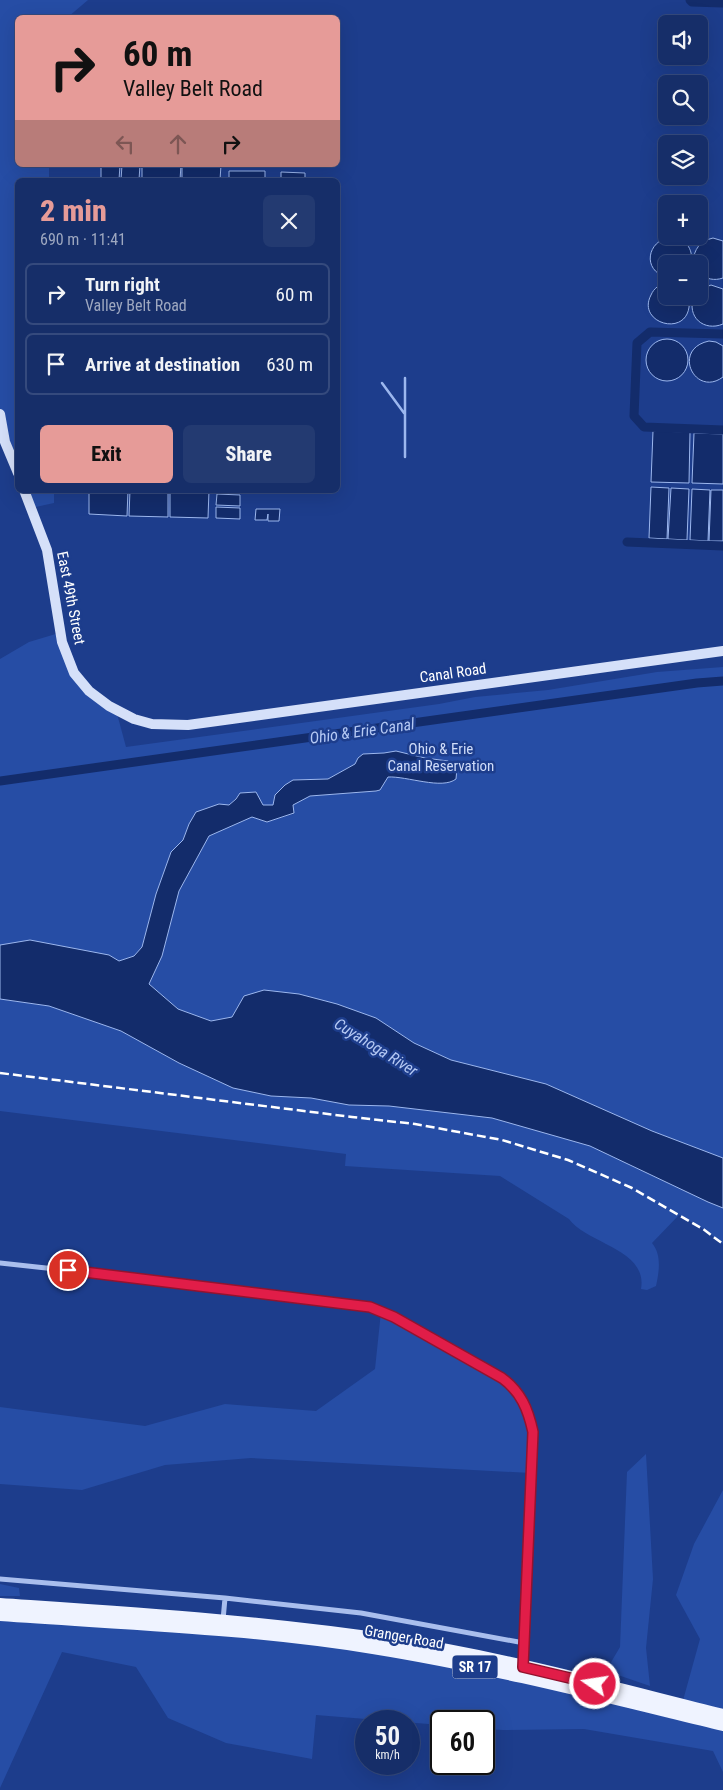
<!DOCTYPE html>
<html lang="en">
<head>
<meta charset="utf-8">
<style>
	:root { --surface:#162e69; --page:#233a71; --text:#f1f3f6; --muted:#9ea8c0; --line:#354a7d; --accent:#e69b98 }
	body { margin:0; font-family:"Roboto Condensed",sans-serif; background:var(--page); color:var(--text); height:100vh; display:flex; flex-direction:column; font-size:19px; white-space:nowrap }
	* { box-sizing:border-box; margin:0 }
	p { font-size:16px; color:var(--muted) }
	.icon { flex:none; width:28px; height:28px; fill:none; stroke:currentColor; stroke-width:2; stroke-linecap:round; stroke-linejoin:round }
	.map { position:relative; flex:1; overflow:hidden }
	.sheet { position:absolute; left:15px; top:178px; width:325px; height:315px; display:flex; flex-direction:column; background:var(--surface); border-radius:8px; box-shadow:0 5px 20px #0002,0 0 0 1px var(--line) }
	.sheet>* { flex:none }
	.guide { position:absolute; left:15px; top:15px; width:325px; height:152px; border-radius:8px; box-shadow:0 5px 20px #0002,0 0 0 1px var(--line); background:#e69b98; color:#111; overflow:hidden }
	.controls { position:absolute; left:658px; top:15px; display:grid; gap:10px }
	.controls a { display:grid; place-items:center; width:50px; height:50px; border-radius:8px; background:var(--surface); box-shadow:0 5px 20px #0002,0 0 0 1px var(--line); font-size:25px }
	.speed { position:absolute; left:355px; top:1710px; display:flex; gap:10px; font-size:25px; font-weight:700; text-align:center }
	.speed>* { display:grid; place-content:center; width:65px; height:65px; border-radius:50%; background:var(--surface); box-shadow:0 5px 20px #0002,0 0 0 1px var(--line); line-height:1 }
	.speed small { font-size:12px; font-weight:400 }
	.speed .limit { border:2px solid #111; border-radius:8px; background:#fff; color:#111 }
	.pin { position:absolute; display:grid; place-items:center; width:42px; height:42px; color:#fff; margin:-21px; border:2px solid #fff; border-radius:50%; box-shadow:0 1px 5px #0007 }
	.me { position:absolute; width:55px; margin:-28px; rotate:283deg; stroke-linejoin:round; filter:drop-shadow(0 0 4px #0008) }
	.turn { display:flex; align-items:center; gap:18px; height:105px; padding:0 25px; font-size:22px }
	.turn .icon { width:65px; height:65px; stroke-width:2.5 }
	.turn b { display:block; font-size:35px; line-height:42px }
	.lanes { display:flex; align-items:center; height:48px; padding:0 25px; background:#0003; justify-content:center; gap:25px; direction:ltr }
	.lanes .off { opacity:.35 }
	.round { display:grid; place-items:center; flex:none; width:52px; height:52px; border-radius:8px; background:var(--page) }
	.headline { display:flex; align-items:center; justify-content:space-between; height:85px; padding:0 25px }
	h1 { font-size:30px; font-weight:800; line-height:38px; color:var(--accent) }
	.cta { display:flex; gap:10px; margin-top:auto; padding:10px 25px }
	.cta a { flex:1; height:58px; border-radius:8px; background:var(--accent); color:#111; font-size:20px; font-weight:800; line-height:58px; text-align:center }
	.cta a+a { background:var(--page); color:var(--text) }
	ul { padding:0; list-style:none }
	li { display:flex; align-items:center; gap:15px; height:62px; margin:0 10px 8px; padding:0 15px; border:2px solid var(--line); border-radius:8px }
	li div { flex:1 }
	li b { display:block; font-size:19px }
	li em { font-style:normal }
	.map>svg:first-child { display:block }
	.green { fill:#264da5 }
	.water { fill:#132c6b; stroke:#9cb7ee }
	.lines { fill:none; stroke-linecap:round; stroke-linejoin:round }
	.stream { stroke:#9cb7ee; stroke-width:2.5 }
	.canal { stroke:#132c6b; stroke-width:9 }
	.street { stroke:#a9beed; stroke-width:5 }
	.secondary { stroke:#d5e0f9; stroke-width:10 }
	.primary { stroke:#eff3ff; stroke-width:12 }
	.rail { stroke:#fff; stroke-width:2.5; stroke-dasharray:9 4; stroke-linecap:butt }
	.route-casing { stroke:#92132f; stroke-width:12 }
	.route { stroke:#e11d48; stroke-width:9 }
	.labels { text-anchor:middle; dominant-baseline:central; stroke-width:5; stroke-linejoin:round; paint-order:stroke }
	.shield { fill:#1d3d8c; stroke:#bbc5dc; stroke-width:1 }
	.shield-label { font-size:14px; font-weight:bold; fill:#fff }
	.street-label { font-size:15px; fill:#fff; stroke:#1d3d8c }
	.park-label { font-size:15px; fill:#cfdcf9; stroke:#1d3d8c }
	.water-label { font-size:16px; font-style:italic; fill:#b5c9f4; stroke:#1d3d8c }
</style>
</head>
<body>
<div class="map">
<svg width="723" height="1790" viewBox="0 0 723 1790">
	<rect width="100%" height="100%" fill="#1d3d8c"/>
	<path class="green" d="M 0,0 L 88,0 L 68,17 L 18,18 L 18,165 L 49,165 L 49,180 L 18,180 L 17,473 L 0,414 Z
		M 24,490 L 54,490 L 54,503 L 31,508 Z
		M 59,633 L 74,673 L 116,710 L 126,747 L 439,704 L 475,697 L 548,690 L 657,672 L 723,667 L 723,1158 L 652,1131 L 546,1084 L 451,1060 L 414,1043 L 376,1018 L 244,996 L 232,1017 L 211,1021 L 178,1009 L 149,984 L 162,956 L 173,913 L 174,898 L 209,836 L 252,817 L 267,822 L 294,814 L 293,805 L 310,796 L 376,791 L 380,790 L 382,753 L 367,754 L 358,758 L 355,764 L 328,779 L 293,780 L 273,805 L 263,805 L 255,792 L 240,793 C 229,809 206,816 189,824 L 183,840 L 171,852 L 156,894 L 142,947 L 134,956 L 119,961 L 30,940 L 0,945 L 0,659 L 29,642 Z
		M 0,999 L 49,1006 L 121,1031 L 179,1063 L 233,1088 L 271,1096 L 311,1098 L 349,1105 L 389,1106 L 492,1118 L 590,1146 L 708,1202 L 723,1208 L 723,1244 L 703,1229 L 679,1215 L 652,1243 C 662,1255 659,1272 656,1286 L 647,1290 L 641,1289 C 648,1249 587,1244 569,1219 L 500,1176 L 345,1166 L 346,1154 L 0,1111 Z
		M 381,1312 L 502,1378 L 521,1399 L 533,1432 L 531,1473 L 251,1458 L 165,1465 L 82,1490 L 0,1484 L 0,1407 L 145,1426 L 225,1404 L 316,1411 L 375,1369 Z
		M 646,1454 L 653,1579 L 646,1648 L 650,1686 L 615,1674 L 610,1664 L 620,1647 L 627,1472 Z
		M 723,1490 L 723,1772 L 713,1751 L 584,1729 L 503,1730 L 484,1729 L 484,1721 L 441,1721 L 441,1725 L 316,1715 L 312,1759 L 226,1743 L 168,1718 L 136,1667 L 62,1652 L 0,1788 L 0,1615 L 302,1639 L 682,1704 L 700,1639 L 676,1595 L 694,1544 Z
		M 0,1584 L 19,1588 L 20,1596 L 0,1596 Z"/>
	<path class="water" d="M 101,165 L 120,165 L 119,180 L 101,180 Z
		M 122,165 L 140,165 L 139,180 L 121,180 Z
		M 142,165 L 181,165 L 180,180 L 142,180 Z
		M 182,165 L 221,165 L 220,180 L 182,180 Z
		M 229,171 L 265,171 L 265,180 L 229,180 Z
		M 281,172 L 305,173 L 305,180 L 281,180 Z
		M 670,237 C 685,238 694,248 691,264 L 666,264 L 666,277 C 642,270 647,241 670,237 Z
		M 713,238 L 723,241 L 723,278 C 714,281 707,279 699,274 L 699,264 L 694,264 L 693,262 C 694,249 700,241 713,238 Z
		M 666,283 L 666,296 L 689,296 L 689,298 C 694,340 635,325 651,295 C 654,288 659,285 666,283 Z
		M 711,285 L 723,289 L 723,324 C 704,332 686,317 694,296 L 699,296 L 699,290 Z
		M646 360a21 21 0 1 1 42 0a21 21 0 1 1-42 0Z
		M 709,341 L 716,342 L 723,346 L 723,377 C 695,398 671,349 709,341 Z
		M 653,431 L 690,432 L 689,483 L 651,482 Z
		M 694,433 L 723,434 L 723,484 L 692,483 Z
		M 651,487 L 669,488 L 667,539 L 649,538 Z
		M 671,488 L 689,489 L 687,540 L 668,539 Z
		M 692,489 L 710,490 L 708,541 L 690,540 Z
		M 89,490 L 128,490 L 127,516 L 89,514 Z
		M 130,490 L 168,490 L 168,517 L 129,516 Z
		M 170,490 L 209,490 L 208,518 L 170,517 Z
		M 711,490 L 723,490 L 723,541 L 709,541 Z
		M 217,494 L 240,495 L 240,506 L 216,505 Z
		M 216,507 L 240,508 L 240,519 L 216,518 Z
		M 256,509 L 280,509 L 279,521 L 268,521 L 268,514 L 267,520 L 255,520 Z
		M 396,751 L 425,758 L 448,761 L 457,768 L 456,779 C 442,790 407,776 388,777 L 380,790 L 376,791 L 310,796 L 293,805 L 294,813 L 267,822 L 252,817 L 209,836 L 179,891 L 162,956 L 149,984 L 178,1009 L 211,1021 L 232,1017 L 244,996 L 264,990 L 299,994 L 337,1004 L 376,1018 L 414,1043 L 451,1060 L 546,1084 L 652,1131 L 723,1158 L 723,1208 L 708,1202 L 590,1146 L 492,1118 L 389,1106 L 349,1105 L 311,1098 L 271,1096 L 233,1088 L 179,1063 L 121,1031 L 49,1006 L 0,999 L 0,945 L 30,940 L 109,955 L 119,961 L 134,956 L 142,947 L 156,894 L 171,852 L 183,840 L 189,824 L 196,812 L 219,804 L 229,805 L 236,799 L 240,793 L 256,792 L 263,805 L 273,805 L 275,795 L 285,785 L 293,780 L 328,779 L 355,764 L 358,758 L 363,754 L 384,753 Z"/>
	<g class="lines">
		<path class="stream" d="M 382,383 L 404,413
			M 405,457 L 405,378"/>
		<path class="canal" d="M 690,0 L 692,2 L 723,3
			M 723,334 L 650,332 L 637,343 L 634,416 L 644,427 L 723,430
			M 627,542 L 723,546
			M 0,781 L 697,683 L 723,681"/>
		<path class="street" d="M 0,1263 L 101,1274 L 370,1307 L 394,1317 L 502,1378 C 522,1393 528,1409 533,1432 L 523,1664
			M 0,1579 L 225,1598 L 361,1613 L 524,1643
			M 223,1620 L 225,1598"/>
		<path class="secondary" d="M 0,414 L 5,442 L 18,473
			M 24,490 L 47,550 L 62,642 L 74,673 L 89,691 L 109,706 L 134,719 L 152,724 L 188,725 L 723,651"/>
		<path class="primary" d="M 0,1604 C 132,1613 264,1621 395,1641 C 506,1658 614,1688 723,1715
			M 0,1615 C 124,1624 250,1628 373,1648 C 491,1667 607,1697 723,1725"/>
		<path class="rail" d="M 0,1073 L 352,1117 L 415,1124 L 502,1140 L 568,1160 L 632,1188 L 703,1229 L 723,1244"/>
	</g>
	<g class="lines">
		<g class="route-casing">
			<path id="route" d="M 68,1270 L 370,1307 L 394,1317 L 502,1378 C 521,1392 528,1409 533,1432 L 523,1667 L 595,1684"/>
		</g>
		<use href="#route" class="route"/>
	</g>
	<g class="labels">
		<rect class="shield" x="452.5" y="1655.5" width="45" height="23" rx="4"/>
		<g class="shield-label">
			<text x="475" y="1667">SR 17</text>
		</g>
		<g class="street-label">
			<text transform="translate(71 598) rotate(79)">East 49th Street</text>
			<text transform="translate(453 673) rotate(-8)">Canal Road</text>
			<text transform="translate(404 1637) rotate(10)">Granger Road</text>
		</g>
		<g class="park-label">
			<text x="441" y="749">Ohio &amp; Erie<tspan x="441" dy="17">Canal Reservation</tspan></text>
		</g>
		<g class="water-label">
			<text transform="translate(362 731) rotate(-8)">Ohio &amp; Erie Canal</text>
			<text transform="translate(376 1047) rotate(32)">Cuyahoga River</text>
		</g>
	</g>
</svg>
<div class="controls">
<a><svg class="icon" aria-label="sound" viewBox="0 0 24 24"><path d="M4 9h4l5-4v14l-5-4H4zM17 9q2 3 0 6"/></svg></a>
<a><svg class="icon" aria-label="search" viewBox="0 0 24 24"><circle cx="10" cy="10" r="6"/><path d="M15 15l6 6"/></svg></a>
<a><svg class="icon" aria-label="layers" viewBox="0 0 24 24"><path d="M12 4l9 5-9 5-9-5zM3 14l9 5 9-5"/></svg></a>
<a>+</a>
<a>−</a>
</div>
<div class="speed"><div>50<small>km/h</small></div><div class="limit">60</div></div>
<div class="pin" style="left:68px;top:1270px;background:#d93025"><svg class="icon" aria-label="arrive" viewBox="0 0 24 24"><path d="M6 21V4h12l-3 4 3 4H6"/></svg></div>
<svg class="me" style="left:595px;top:1684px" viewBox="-20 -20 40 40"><circle r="17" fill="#e11d48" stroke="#fff" stroke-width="3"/><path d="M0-11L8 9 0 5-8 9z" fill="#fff"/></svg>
<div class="guide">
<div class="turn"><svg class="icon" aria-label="right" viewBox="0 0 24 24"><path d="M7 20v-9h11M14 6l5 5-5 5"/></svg><div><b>60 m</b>Valley Belt Road</div></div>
<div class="lanes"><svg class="icon off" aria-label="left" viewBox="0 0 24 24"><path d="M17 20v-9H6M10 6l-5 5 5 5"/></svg><svg class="icon off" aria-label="ahead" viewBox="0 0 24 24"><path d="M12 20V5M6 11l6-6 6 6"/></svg><svg class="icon" aria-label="right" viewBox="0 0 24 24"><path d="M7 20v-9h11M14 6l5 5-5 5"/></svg></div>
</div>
<section class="sheet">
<div class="headline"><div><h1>2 min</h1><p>690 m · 11:41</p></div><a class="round"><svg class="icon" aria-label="close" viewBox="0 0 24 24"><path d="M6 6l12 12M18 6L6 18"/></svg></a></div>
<ul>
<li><svg class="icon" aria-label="right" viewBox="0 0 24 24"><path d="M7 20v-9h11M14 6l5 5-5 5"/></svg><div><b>Turn right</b><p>Valley Belt Road</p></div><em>60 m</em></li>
<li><svg class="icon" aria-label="arrive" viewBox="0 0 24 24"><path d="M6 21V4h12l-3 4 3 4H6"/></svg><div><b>Arrive at destination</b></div><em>630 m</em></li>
</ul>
<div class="cta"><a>Exit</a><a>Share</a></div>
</section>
</div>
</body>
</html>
